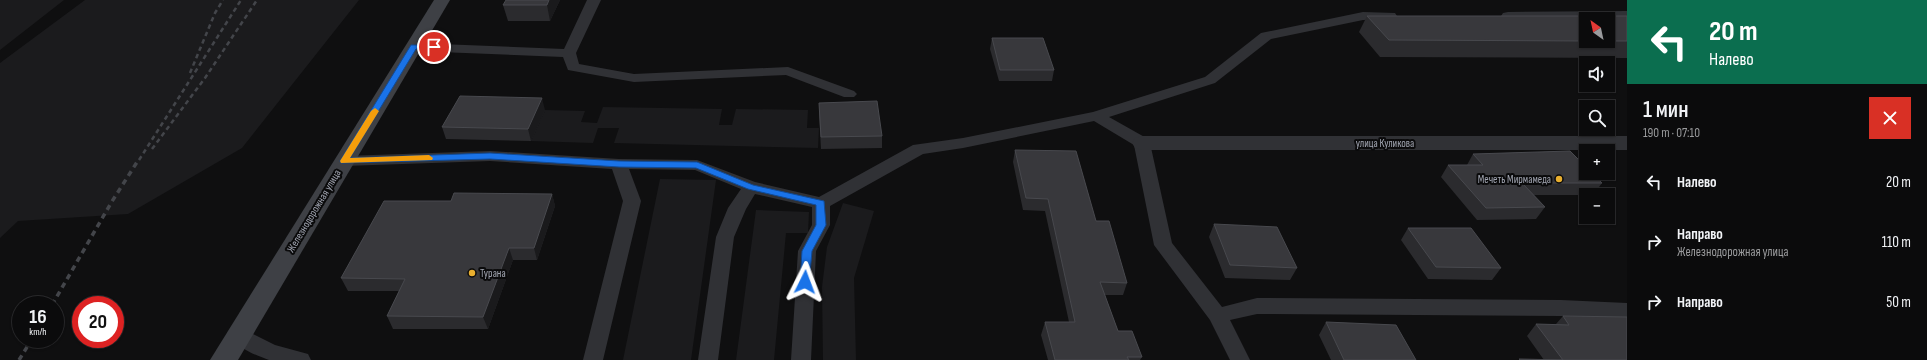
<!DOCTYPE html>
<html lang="ru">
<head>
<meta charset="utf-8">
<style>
	:root { --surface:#0b0b0c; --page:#141415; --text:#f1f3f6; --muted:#9a9b9d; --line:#2b2b2d }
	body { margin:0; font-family:"Sofia Sans Condensed",sans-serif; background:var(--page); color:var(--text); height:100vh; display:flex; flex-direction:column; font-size:15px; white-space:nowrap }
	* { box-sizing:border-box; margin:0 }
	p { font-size:13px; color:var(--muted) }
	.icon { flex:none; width:22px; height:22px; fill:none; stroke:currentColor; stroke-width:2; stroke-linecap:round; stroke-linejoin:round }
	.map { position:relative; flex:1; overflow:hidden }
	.sheet { display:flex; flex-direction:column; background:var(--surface); width:300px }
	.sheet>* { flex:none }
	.guide { background:#0b6e4f; color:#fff; overflow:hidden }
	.needle { width:26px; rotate:327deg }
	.controls { position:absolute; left:1579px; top:12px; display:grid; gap:8px }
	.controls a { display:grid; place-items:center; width:36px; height:36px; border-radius:0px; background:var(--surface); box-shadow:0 1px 3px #0004,0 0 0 1px var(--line); font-size:20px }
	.speed { position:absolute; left:12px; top:296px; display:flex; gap:8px; font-size:20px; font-weight:700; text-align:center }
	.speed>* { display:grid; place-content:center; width:52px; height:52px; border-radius:50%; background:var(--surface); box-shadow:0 1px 3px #0004,0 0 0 1px var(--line); line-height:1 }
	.speed small { font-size:10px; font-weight:400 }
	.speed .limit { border:6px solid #d22; background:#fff; color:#111 }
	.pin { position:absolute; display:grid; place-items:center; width:34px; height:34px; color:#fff; margin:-17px; border:2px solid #fff; border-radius:50%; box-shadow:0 1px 4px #0007 }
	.me { position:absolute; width:44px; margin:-22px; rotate:3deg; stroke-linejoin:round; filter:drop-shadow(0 0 3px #0008) }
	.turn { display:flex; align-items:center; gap:14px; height:84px; padding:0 16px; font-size:18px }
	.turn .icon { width:52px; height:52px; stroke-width:2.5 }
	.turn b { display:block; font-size:28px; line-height:34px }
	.round { display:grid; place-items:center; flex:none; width:42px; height:42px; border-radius:0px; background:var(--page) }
	.overview { display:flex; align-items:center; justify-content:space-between; height:68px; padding:0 16px }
	h1 { font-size:24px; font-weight:600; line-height:30px }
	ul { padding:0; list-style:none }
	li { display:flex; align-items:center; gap:12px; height:60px; padding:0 16px }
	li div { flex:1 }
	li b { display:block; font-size:15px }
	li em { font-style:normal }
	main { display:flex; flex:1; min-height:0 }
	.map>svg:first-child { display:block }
	.built { fill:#1b1b1d }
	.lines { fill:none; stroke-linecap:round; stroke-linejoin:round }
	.lane { fill:#303135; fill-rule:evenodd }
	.street { fill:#303135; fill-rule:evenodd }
	.secondary { fill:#3e4045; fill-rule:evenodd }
	.rail-far1 { stroke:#43454a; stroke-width:2.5; stroke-dasharray:4.5 3.5; stroke-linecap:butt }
	.rail { stroke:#43454a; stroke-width:3.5; stroke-dasharray:5.5 4.5; stroke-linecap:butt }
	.wall { fill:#2b2b2e; fill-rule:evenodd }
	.shaded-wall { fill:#1a1a1c }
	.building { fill:#38383c; stroke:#48494e }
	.route { fill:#1a73e8; stroke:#114b97 }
	.slow { fill:#f59e0b }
	.poi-dot { fill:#e9af2f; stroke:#0a0a0b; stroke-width:1.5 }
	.labels { text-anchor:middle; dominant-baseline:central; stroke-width:4; stroke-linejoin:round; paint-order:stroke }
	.street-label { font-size:11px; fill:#a1a5b1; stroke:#0a0a0b }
	.poi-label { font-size:11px; fill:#a1a5b1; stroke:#0a0a0b; text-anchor:end }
</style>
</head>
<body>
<main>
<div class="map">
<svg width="1627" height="360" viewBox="0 0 1627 360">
	<rect width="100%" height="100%" fill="#0f0f10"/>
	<path class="built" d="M 0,0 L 64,0 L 0,50 Z
		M 85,0 L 359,0 L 242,148 L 128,214 L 18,221 L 0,238 L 0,63 Z
		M 603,107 L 722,109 L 719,125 L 732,125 L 736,109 L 808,110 L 807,128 L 819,128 L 818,148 L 614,143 L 619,128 L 598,128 L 593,143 L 531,141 L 545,110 L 585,111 L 581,122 L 597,123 Z
		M 660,179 L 716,180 L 691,360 L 623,360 Z
		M 843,203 L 874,211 L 854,278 L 856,360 L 823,360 L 822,287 L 827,247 Z
		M 756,210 L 809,212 L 808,233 L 786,233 L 774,360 L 736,360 Z"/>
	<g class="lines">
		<path class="lane" d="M 587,0 L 601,0 L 576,53 L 579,64 L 634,74 L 788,67 L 854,91 L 857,94 L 854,97 L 844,97 L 786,75 L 634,82 L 568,70 L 563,57 L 414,51 L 409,50 L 407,47 L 409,44 L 414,43 L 564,49 Z
			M 1627,11 L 1627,19 L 1508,20 L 1503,19 L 1501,16 L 1503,13 L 1508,12 Z
			M 1363,12 L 1395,13 L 1397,16 L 1395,19 L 1363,20 L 1271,39 L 1215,83 L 1109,117 L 1148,139 L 1150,143 L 1172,243 L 1222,307 L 1257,298 L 1561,300 L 1627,303 L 1627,319 L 1561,316 L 1257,314 L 1230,320 L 1250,360 L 1230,360 L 1210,320 L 1154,245 L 1134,145 L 1094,121 L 963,148 L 923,154 L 830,206 L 830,225 L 816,251 L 811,360 L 791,360 L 798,251 L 812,225 L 812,207 L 755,194 L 746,209 L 734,237 L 718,360 L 698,360 L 716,237 L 728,208 L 741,189 L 695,170 L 629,169 L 641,201 L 603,360 L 583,360 L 623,201 L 612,169 L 490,161 L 344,166 L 338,165 L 336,161 L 338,157 L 344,156 L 490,151 L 619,159 L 697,160 L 755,182 L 819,197 L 913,145 L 963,138 L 1093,112 L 1205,77 L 1261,33 Z
			M 239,327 L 275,345 L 308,354 L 311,360 L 269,360 C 257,356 235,347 229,335 L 232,329 Z"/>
		<path class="street" d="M 1142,136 L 1627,136 L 1627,150 L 1142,150 L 1135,148 L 1132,143 L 1135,138 Z"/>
		<path class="secondary" d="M 434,0 L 450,0 L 238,360 L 210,360 Z"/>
		<path class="rail-far1" d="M 190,73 L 215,13 L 223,0
			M 152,149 L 205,78 L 257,0
			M 139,160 L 241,0"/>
		<path class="rail" d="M 52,305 L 111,203 L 139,159
			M 19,360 L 32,339"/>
	</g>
	<path class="wall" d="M 560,0 L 550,21 L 508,21 L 503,5 Z
		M 1367,16 L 1627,16 L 1627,58 L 1380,57 L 1359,32 ZM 1586,19 L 1608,19 L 1608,41 L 1586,41 Z
		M 992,38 L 1054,70 L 1052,81 L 999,81 L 990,49 Z
		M 819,103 L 882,136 L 882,148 L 821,149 L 819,114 Z
		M 545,110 L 531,141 L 446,139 L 442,127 Z
		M 1015,150 L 1096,221 L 1127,283 L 1123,295 L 1105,295 L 1118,331 L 1142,357 L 1140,360 L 1048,360 L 1041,335 L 1045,322 L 1069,322 L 1045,211 L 1023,210 L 1013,162 Z
		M 1473,154 L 1602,183 L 1593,195 L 1534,195 L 1545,207 L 1536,219 L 1477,220 L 1441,177 L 1448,165 L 1467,165 Z
		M 552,194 L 555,206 L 537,260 L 513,260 L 488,329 L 393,329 L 387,316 L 399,291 L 348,291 L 341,278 Z
		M 1214,224 L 1297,268 L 1290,280 L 1225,278 L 1209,237 Z
		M 1408,228 L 1501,268 L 1492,280 L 1428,279 L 1401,240 Z
		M 1563,316 L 1627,360 L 1519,360 L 1519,359 L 1544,360 L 1527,336 L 1536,324 L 1556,324 Z
		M 1326,322 L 1416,360 L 1331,360 L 1319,335 Z"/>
	<path class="shaded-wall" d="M 549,0 L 560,0 L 550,21 L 547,5 Z
		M 542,98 L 545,110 L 531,141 L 528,129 Z
		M 552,194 L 555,206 L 537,260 L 534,248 Z
		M 509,248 L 513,260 L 488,329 L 483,317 Z"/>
	<path class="building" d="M 506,0 L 549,0 L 547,5 L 503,5 Z
		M 1367,16 L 1627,16 L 1627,41 L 1608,41 L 1608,19 L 1586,19 L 1586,41 L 1389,40 Z
		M 992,38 L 1043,38 L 1054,70 L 1000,70 Z
		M 460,96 L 542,98 L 528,129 L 442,127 Z
		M 877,101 L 882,136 L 821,137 L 819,103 Z
		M 1015,150 L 1076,151 L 1096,221 L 1109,221 L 1127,283 L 1100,282 L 1118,331 L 1132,331 L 1142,357 L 1127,357 L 1129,360 L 1055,360 L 1045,322 L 1075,322 L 1048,199 L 1026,198 Z
		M 1570,151 L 1586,167 L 1586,173 L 1592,173 L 1602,183 L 1522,183 L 1545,207 L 1486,208 L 1448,165 L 1483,165 L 1473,154 Z
		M 454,193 L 552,194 L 534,248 L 509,248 L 483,317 L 387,316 L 405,279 L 341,278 L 384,201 L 451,201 Z
		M 1214,224 L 1277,227 L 1297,268 L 1230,265 Z
		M 1408,228 L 1471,228 L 1501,268 L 1436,267 Z
		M 1563,316 L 1627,317 L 1627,360 L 1520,360 L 1519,359 L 1563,360 L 1536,324 L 1569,325 Z
		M 1326,322 L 1396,325 L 1416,360 L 1344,360 Z"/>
	<path class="route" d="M 411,45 L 434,45 L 438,47 L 434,49 L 416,49 L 350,158 L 490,153 L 619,161 L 697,162 L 753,185 L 824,201 L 826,225 L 812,251 L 809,285 L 802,285 L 800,282 L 802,251 L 816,225 L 816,205 L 748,189 L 696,168 L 619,167 L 490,159 L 341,163 L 340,161 Z"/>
	<path class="slow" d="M 375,108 L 379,111 L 350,158 L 429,155 L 433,158 L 432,160 L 341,163 L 340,161 L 371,111 Z"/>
	<g class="poi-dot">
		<circle cx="1559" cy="179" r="4"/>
		<circle cx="472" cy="273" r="4"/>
	</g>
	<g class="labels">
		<g class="street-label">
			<text x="1385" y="143">улица Куликова</text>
			<text transform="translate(314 211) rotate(-59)">Железнодорожная улица</text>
		</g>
		<g class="poi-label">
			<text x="1551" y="179">Мечеть Мирмамеда</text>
			<text x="480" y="273" text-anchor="start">Турана</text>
		</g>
	</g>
</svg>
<div class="controls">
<a><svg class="needle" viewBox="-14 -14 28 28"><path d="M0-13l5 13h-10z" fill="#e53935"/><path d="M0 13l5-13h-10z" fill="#9a9b9d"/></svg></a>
<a><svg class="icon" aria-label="sound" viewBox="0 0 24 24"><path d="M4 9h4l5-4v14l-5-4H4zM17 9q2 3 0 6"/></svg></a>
<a><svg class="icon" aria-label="search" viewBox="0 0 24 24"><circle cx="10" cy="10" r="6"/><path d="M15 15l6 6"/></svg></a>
<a>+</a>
<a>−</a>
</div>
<div class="speed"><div>16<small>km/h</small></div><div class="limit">20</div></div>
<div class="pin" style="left:434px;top:47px;background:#d93025"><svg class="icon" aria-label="arrive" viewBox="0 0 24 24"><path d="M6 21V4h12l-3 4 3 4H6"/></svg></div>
<svg class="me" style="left:805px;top:282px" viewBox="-20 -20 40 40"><path d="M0-17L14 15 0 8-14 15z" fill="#1a73e8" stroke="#fff" stroke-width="4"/></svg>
</div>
<section class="sheet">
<div class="guide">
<div class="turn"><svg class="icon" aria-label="left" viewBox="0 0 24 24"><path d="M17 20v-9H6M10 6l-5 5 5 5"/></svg><div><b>20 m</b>Налево</div></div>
</div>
<div class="overview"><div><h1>1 мин</h1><p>190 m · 07:10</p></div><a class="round" style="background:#d93025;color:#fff"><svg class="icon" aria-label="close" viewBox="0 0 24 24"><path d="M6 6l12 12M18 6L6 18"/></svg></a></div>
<ul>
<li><svg class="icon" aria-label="left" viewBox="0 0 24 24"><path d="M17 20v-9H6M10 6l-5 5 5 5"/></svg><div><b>Налево</b></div><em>20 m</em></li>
<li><svg class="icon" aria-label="right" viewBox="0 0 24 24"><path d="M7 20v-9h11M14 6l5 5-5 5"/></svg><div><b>Направо</b><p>Железнодорожная улица</p></div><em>110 m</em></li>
<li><svg class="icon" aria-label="right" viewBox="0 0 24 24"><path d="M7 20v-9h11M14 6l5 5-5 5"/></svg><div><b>Направо</b></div><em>50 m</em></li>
</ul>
</section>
</main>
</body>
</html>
